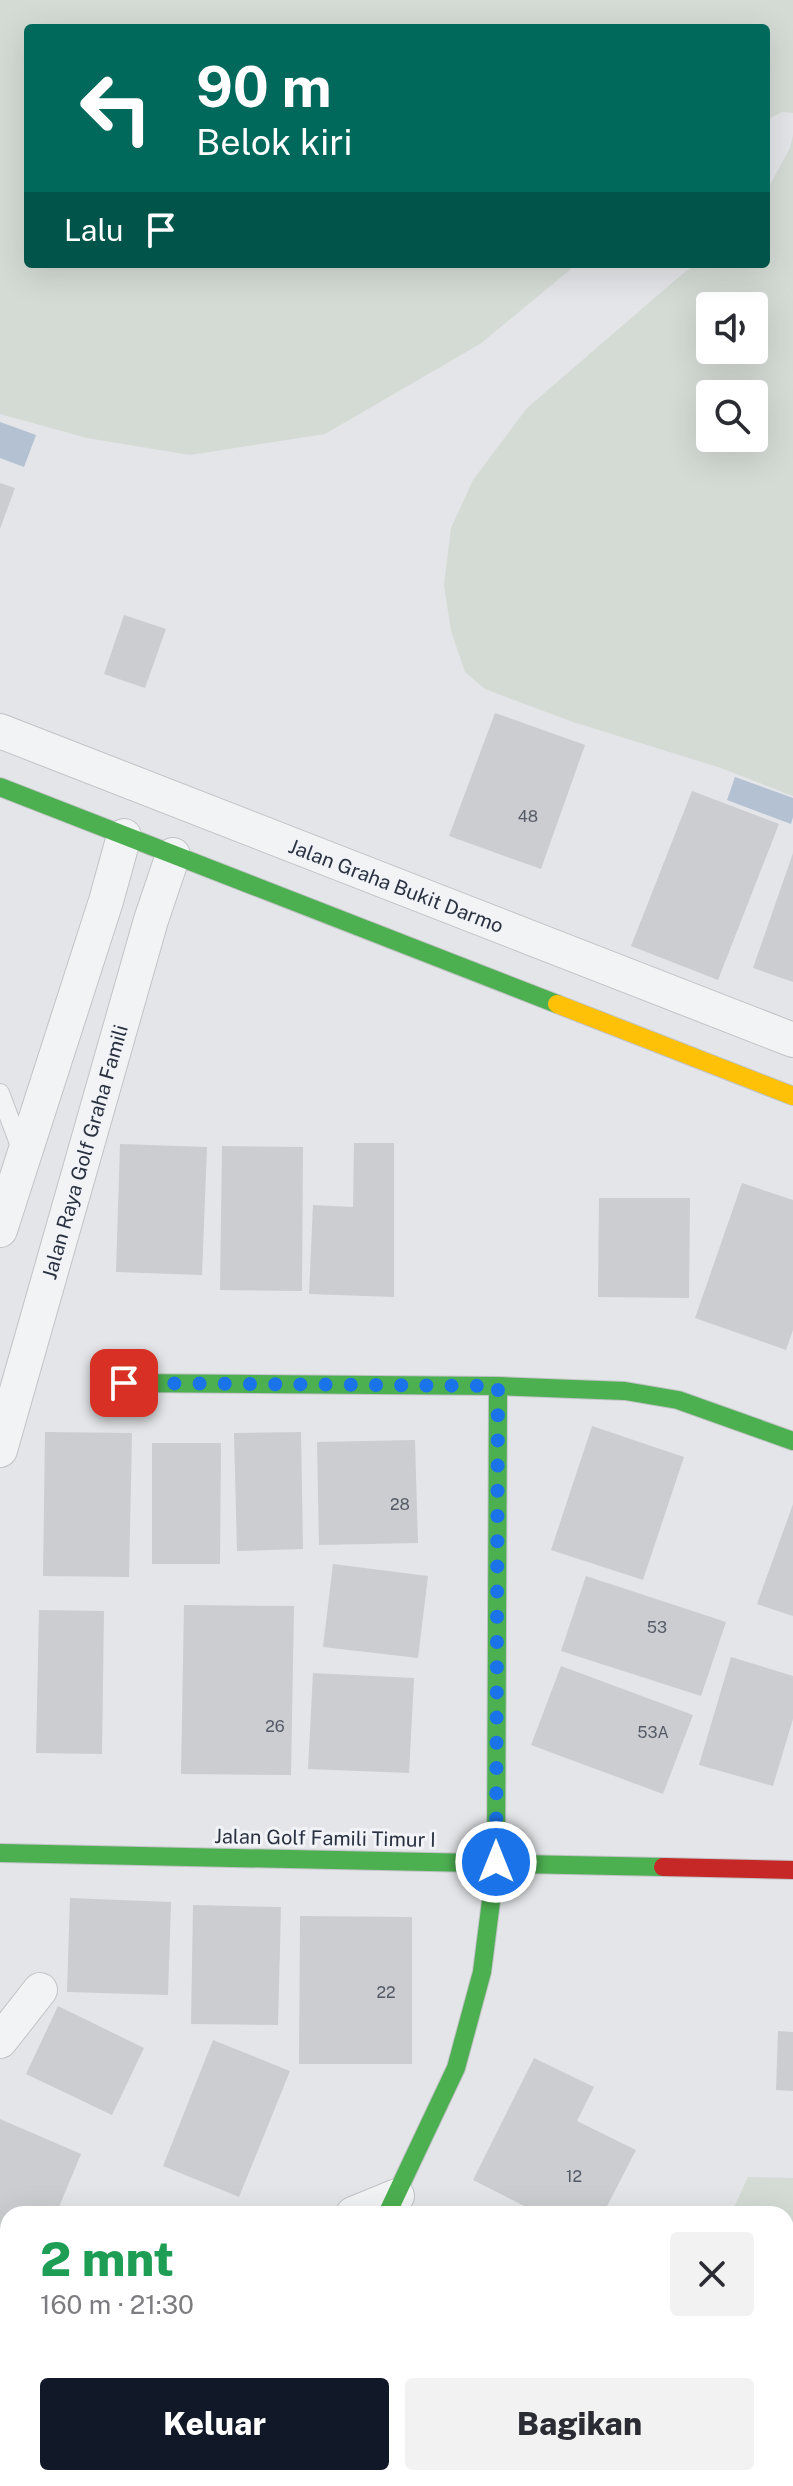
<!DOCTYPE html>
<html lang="id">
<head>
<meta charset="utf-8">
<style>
	:root { --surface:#fff; --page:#f2f2f3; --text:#2b2b33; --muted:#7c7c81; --accent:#111827 }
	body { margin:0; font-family:"Public Sans",sans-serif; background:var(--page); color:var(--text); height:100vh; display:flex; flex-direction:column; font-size:30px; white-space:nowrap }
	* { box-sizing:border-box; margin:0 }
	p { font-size:26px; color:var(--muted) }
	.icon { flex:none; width:44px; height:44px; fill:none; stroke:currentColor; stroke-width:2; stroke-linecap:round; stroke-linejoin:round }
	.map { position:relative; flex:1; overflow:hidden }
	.drawer { position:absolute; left:0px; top:2206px; width:794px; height:280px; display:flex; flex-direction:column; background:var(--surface); border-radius:24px 24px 0 0; box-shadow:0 8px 32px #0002 }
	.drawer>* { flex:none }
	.hud { position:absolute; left:24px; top:24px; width:746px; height:244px; border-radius:8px; box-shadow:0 8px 32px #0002; background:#00695c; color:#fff; overflow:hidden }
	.fabs { position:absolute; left:696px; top:292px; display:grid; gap:16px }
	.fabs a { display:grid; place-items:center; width:72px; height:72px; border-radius:8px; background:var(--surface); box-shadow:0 8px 32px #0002; font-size:40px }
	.pin { position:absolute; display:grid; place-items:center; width:68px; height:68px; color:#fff; margin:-34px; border-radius:16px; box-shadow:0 4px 12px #0006 }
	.me { position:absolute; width:88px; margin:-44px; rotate:0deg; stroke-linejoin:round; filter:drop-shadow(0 0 6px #0008) }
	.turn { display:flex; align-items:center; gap:28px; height:168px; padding:0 40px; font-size:36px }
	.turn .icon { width:104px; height:104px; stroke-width:2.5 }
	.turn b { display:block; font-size:56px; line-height:68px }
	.then { display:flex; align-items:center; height:76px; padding:0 40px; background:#0003; gap:16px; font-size:30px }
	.round { display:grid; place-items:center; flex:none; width:84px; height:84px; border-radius:8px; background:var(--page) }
	.overview { display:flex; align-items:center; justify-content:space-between; height:136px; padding:0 40px }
	h1 { font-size:48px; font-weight:800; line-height:60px; color:#1e9e55 }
	.action { display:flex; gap:16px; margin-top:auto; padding:16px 40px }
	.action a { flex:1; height:92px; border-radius:8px; background:var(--accent); color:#fff; font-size:32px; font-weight:800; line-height:92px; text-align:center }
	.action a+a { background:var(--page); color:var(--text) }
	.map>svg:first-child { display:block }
	.green { fill:#d4dbd4; fill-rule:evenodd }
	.water { fill:#b3c1d2 }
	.building { fill:#cbcdd0 }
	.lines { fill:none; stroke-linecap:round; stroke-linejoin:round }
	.lane-casing { stroke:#c1c3c6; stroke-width:20 }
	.street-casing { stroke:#c1c3c6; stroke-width:36 }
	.fast-casing { stroke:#c1c3c6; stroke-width:20 }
	.slow-casing { stroke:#c1c3c6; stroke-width:20 }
	.jam-casing { stroke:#c1c3c6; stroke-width:20 }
	.lane { stroke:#f2f3f5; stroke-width:18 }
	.street { stroke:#f2f3f5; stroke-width:34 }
	.fast { stroke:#4caf50; stroke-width:18 }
	.slow { stroke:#ffc107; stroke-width:18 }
	.jam { stroke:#c62828; stroke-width:18 }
	.route { stroke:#1a73e8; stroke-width:14; stroke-dasharray:0 25.2 }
	.labels { text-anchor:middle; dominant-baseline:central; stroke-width:6; stroke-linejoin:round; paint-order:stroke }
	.number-label { font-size:16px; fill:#535a66 }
	.street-label { font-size:20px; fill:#2a3241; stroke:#f1f3f7 }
</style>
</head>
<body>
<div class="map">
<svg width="793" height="2486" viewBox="0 0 793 2486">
	<rect width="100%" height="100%" fill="#e3e5e8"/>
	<path class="green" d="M 0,0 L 793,0 L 793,113 L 782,112 L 766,120 L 766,28 L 28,28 L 28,264 L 577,264 L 480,344 L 325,434 L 190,455 L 87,438 L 0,414 Z
		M 793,135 L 793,796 L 721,768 L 573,722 L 485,689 L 465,672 L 451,631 L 444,585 L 451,528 L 473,480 L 527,408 L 680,276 L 696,264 L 766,264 L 766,192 L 790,148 ZM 754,306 L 754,350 L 710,350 L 710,306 ZM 710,394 L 754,394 L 754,438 L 710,438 Z
		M 748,2177 L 793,2178 L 793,2486 L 606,2486 L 609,2478 L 786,2478 L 786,2214 L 731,2214 Z"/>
	<path class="water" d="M 0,422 L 36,435 L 24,467 L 0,458 Z
		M 735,777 L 793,798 L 793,817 L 791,824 L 727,800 Z"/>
	<path class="building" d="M 0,483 L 15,488 L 0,529 Z
		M 124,615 L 166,629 L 145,688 L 104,674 Z
		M 495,713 L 585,745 L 541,869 L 449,836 Z
		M 692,791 L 779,824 L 718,980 L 631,946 Z
		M 793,853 L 793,982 L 753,968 Z
		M 354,1143 L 394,1143 L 394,1297 L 309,1294 L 313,1205 L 353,1207 Z
		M 120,1144 L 207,1147 L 202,1275 L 116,1272 Z
		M 222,1146 L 303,1147 L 302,1291 L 220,1290 Z
		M 742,1183 L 793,1200 L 793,1330 L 786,1350 L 695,1318 Z
		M 599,1198 L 690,1198 L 689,1298 L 598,1297 Z
		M 592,1426 L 684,1457 L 643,1580 L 551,1550 Z
		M 45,1432 L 132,1433 L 129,1577 L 43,1576 Z
		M 301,1432 L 303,1549 L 237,1551 L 234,1433 Z
		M 415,1440 L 418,1543 L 319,1545 L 317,1442 Z
		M 152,1443 L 221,1443 L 220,1564 L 152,1564 Z
		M 793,1504 L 793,1616 L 757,1604 Z
		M 333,1564 L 428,1576 L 418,1658 L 323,1647 Z
		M 586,1576 L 726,1622 L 701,1696 L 561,1651 Z
		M 184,1605 L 294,1606 L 291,1775 L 181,1774 Z
		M 39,1610 L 104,1611 L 102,1754 L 36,1753 Z
		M 731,1657 L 793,1676 L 793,1719 L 773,1786 L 699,1765 Z
		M 561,1666 L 693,1715 L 663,1794 L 531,1745 Z
		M 313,1673 L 414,1678 L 409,1773 L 308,1769 Z
		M 70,1898 L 171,1902 L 168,1995 L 67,1992 Z
		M 193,1905 L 281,1907 L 278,2025 L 191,2024 Z
		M 300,1916 L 412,1917 L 412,2064 L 299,2064 Z
		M 58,2006 L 144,2048 L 112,2115 L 26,2074 Z
		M 778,2031 L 793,2032 L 793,2091 L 776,2090 Z
		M 213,2040 L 290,2071 L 239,2197 L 163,2166 Z
		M 534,2058 L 594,2087 L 577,2121 L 636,2150 L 603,2214 L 540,2214 L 473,2180 Z
		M 0,2119 L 81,2154 L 56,2214 L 8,2214 L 8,2272 L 0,2269 Z
		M 8,2444 L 8,2478 L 69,2478 L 85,2486 L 0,2486 L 0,2459 Z
		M 399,2478 L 517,2478 L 514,2486 L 417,2486 Z"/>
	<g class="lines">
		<g class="lane-casing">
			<path id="lane" d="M 0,1093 L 23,1154"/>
		</g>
		<g class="street-casing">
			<path id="street" d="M 0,731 L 793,1040
				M 0,1230 L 106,901 L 124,836
				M 0,1450 L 151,920 L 173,855
				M 0,2041 L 40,1990
				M 353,2214 L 397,2196
				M 249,2486 L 253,2478"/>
		</g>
		<g class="fast-casing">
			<path id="fast" d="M 0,787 L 557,1004
				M 124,1383 L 498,1386 L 625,1391 L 678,1400 L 793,1441
				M 0,1853 L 663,1867
				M 387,2214 L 456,2068 L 482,1972 L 496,1862 L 498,1386"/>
		</g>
		<g class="slow-casing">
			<path id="slow" d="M 557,1004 L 793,1096"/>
		</g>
		<g class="jam-casing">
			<path id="jam" d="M 663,1867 L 793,1870"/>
		</g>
		<use href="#lane" class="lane"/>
		<use href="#street" class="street"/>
		<use href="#fast" class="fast"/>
		<use href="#slow" class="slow"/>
		<use href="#jam" class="jam"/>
	</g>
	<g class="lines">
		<path class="route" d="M 124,1383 L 498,1386 L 496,1862"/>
	</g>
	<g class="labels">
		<g class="number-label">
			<text x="528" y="816">48</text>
			<text x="400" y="1504">28</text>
			<text x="657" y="1627">53</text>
			<text x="275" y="1726">26</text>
			<text x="653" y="1732">53A</text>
			<text x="386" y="1992">22</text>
			<text x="574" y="2176">12</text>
		</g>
		<g class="street-label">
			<text transform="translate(396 886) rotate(21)">Jalan Graha Bukit Darmo</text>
			<text transform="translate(85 1152) rotate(-74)">Jalan Raya Golf Graha Famili</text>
			<text transform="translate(325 1838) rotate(1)">Jalan Golf Famili Timur I</text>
		</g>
	</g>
</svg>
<div class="fabs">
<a><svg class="icon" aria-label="sound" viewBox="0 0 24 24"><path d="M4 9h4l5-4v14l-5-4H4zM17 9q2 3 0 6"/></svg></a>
<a><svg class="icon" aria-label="search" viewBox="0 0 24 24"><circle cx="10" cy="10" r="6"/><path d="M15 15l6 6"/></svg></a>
</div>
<div class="pin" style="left:124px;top:1383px;background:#d93025"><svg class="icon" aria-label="arrive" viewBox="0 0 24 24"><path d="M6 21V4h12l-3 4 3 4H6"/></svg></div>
<svg class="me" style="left:496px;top:1862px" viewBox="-20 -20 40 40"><circle r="17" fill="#1a73e8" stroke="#fff" stroke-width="3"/><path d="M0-11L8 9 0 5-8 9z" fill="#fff"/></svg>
<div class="hud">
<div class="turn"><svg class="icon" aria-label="left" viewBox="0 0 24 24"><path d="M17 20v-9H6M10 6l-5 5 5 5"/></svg><div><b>90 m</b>Belok kiri</div></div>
<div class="then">Lalu<svg class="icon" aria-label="arrive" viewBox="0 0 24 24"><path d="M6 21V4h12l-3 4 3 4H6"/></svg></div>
</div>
<section class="drawer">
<div class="overview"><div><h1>2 mnt</h1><p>160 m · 21:30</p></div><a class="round"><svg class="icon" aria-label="close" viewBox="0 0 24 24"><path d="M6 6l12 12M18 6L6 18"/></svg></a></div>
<div class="action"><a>Keluar</a><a>Bagikan</a></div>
</section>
</div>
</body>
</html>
